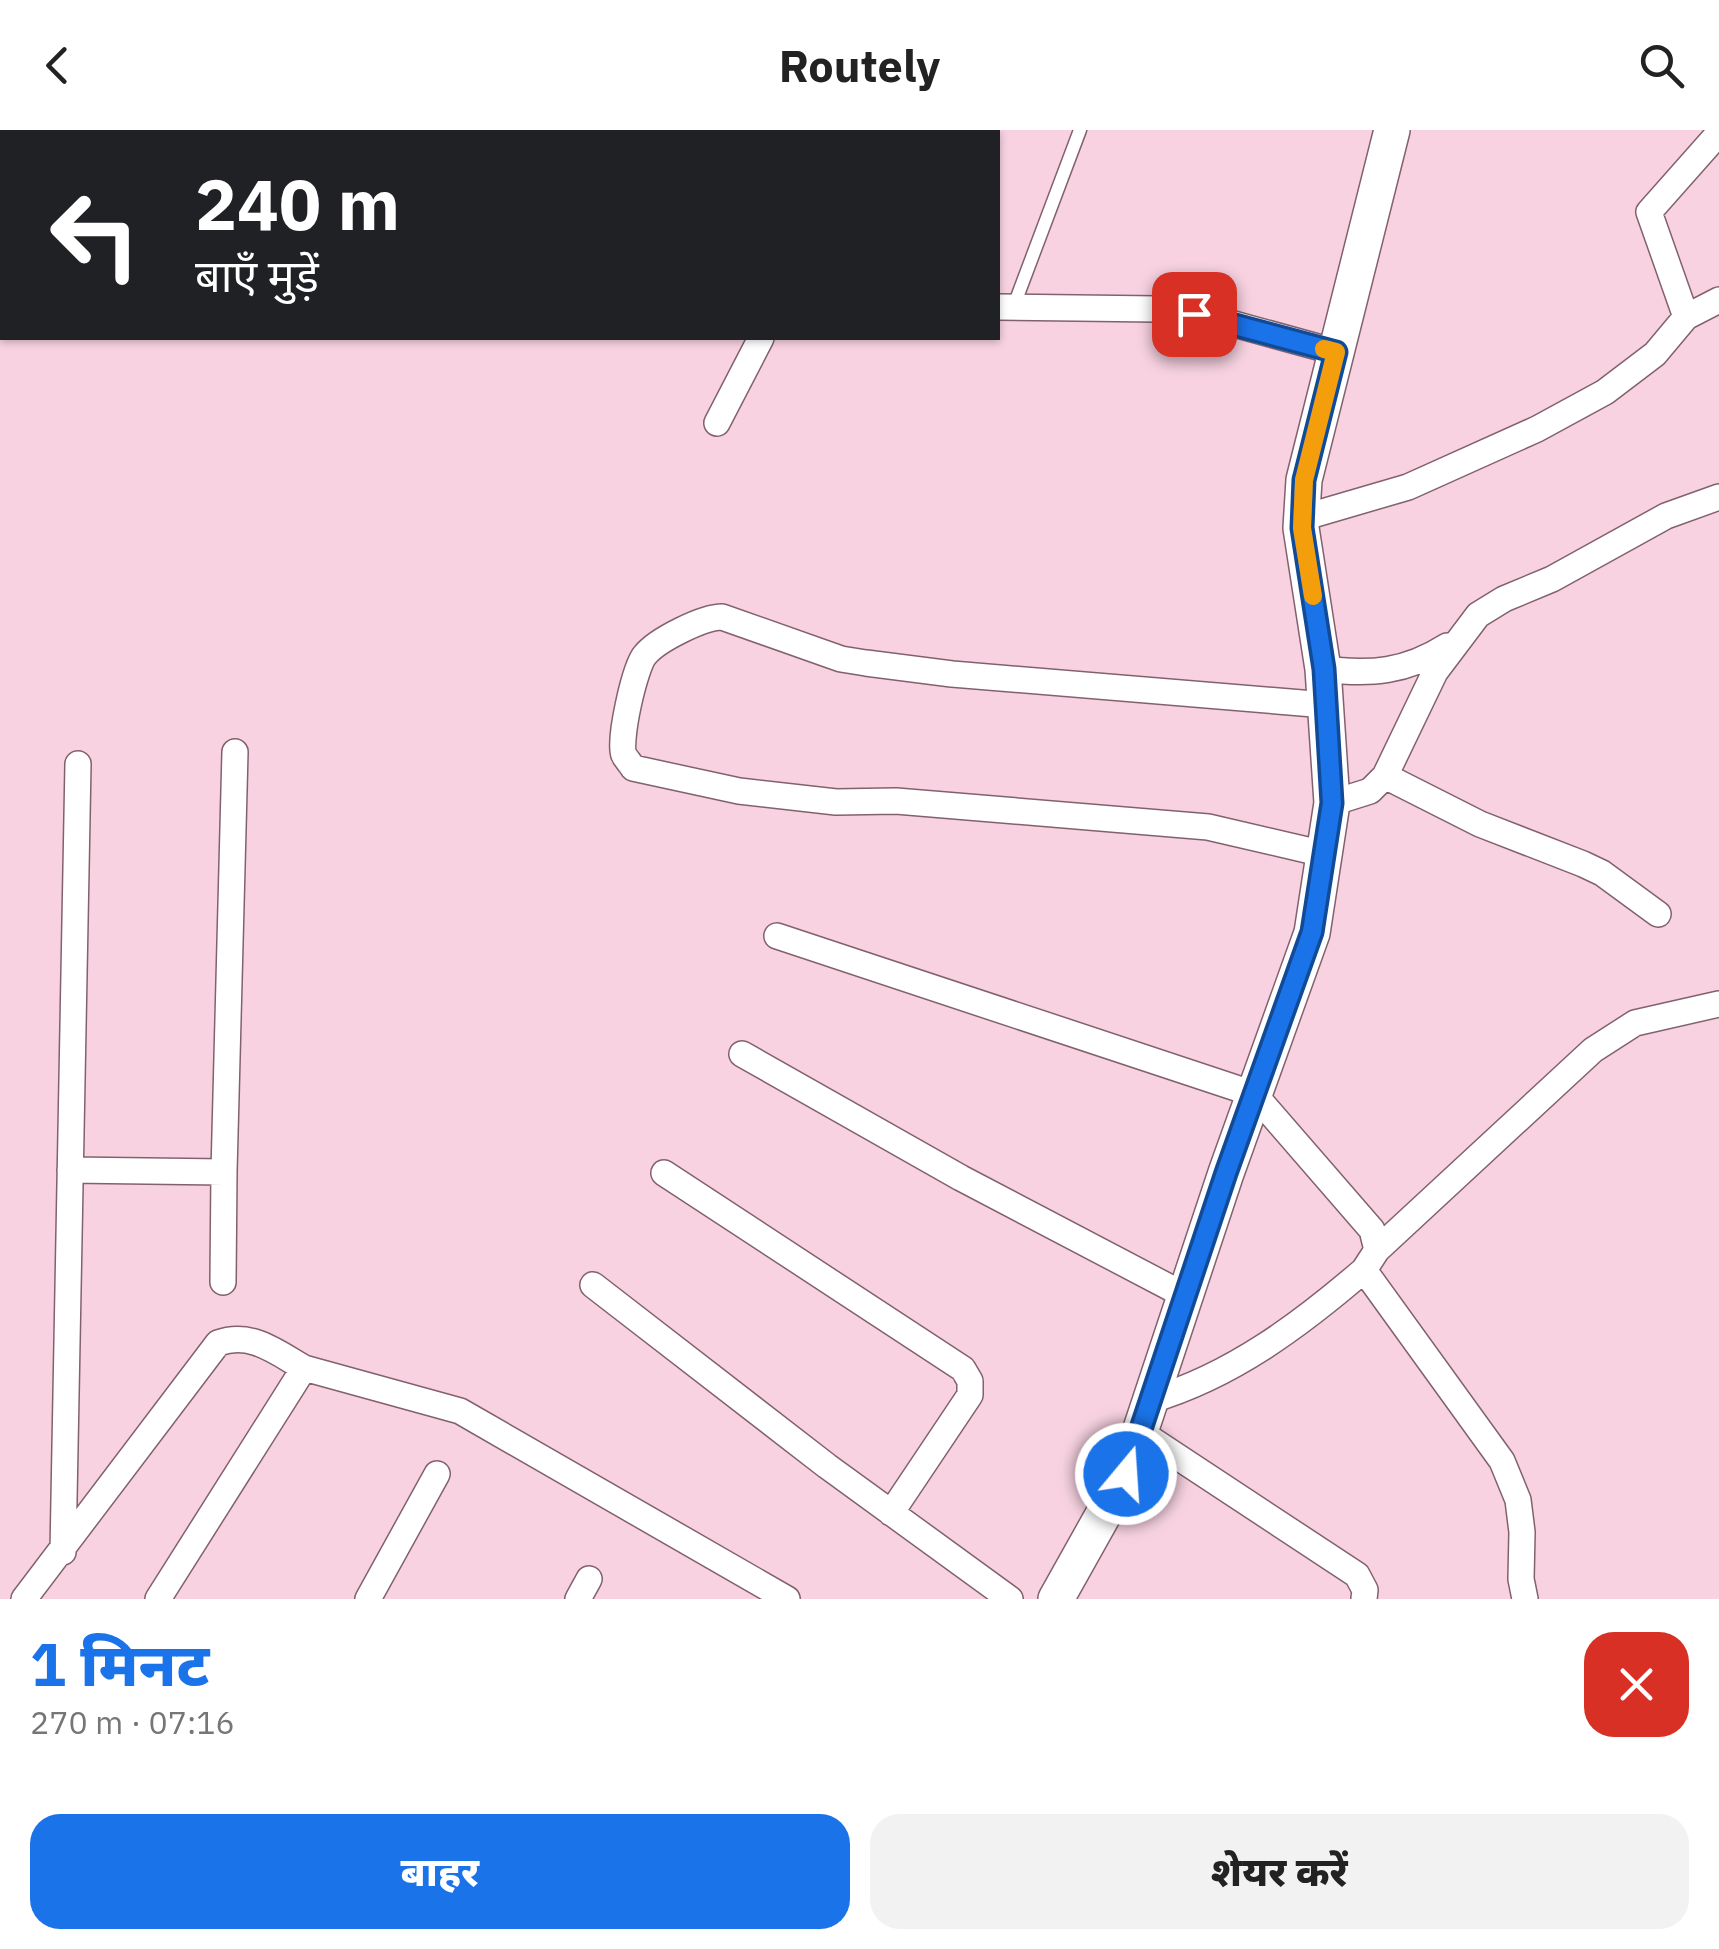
<!DOCTYPE html>
<html lang="hi">
<head>
<meta charset="utf-8">
<style>
	:root { --surface:#fff; --page:#f2f2f2; --text:#222; --muted:#767676; --accent:#1a73e8 }
	body { margin:0; font-family:"IBM Plex Sans","Noto Sans Devanagari",sans-serif; background:var(--page); color:var(--text); height:100vh; display:flex; flex-direction:column; font-size:38px; white-space:nowrap }
	* { box-sizing:border-box; margin:0 }
	p { font-size:32px; color:var(--muted) }
	.icon { flex:none; width:55px; height:55px; fill:none; stroke:currentColor; stroke-width:2; stroke-linecap:round; stroke-linejoin:round }
	.map { position:relative; height:1469px; overflow:hidden }
	.panel { display:flex; flex-direction:column; background:var(--surface); flex:1 }
	.panel>* { flex:none }
	.hud { position:absolute; left:0px; top:0px; width:1000px; height:210px; box-shadow:0 2px 8px #0004; background:#202124; color:#fff; overflow:hidden }
	.pin { position:absolute; display:grid; place-items:center; width:85px; height:85px; color:#fff; margin:-42px; border-radius:20px; box-shadow:0 5px 15px #0006 }
	.me { position:absolute; width:110px; margin:-55px; rotate:18deg; stroke-linejoin:round; filter:drop-shadow(0 0 8px #0008) }
	.turn { display:flex; align-items:center; gap:35px; height:210px; padding:0 30px; font-size:45px }
	.turn .icon { width:130px; height:130px; stroke-width:2.5 }
	.turn b { display:block; font-size:70px; line-height:85px }
	.round { display:grid; place-items:center; flex:none; width:105px; height:105px; border-radius:30px; background:var(--page) }
	.summary { display:flex; align-items:center; justify-content:space-between; height:170px; padding:0 30px }
	h1 { font-size:60px; font-weight:800; line-height:75px; color:var(--accent) }
	.button { display:flex; gap:20px; margin-top:auto; padding:20px 30px }
	.button a { flex:1; height:115px; border-radius:30px; background:var(--accent); color:#fff; font-size:40px; font-weight:800; line-height:115px; text-align:center }
	.button a+a { background:var(--page); color:var(--text) }
	header { display:flex; justify-content:space-between; align-items:center; height:130px; padding:0 30px; background:var(--surface); font-size:45px; font-weight:800 }
	.map>svg:first-child { display:block }
	.lines { fill:none; stroke-linecap:round; stroke-linejoin:round }
	.lane-casing { stroke:#82616e; stroke-width:15 }
	.street-casing { stroke:#82616e; stroke-width:28 }
	.secondary-casing { stroke:#82616e; stroke-width:38 }
	.lane { stroke:#fff; stroke-width:12 }
	.street { stroke:#fff; stroke-width:25 }
	.secondary { stroke:#fff; stroke-width:35 }
	.route-casing { stroke:#114b97; stroke-width:25 }
	.route { stroke:#1a73e8; stroke-width:18 }
	.slow { stroke:#f59e0b; stroke-width:18 }
</style>
</head>
<body>
<header><svg class="icon" aria-label="back" viewBox="0 0 24 24"><path d="M15 5l-7 7 7 7"/></svg>Routely<svg class="icon" aria-label="search" viewBox="0 0 24 24"><circle cx="10" cy="10" r="6"/><path d="M15 15l6 6"/></svg></header>
<div class="map">
<svg width="1719" height="1469" viewBox="0 0 1719 1469">
	<rect width="100%" height="100%" fill="#f8d2e1"/>
	<g class="lines">
		<g class="lane-casing">
			<path id="lane" d="M 1013,178 L 1080,0"/>
		</g>
		<g class="street-casing">
			<path id="street" d="M 802,0 L 802,2
				M 998,177 L 1157,179 L 1194,183 L 1336,222
				M 1686,187 L 1649,82 L 1719,3
				M 717,293 L 761,208
				M 1302,388 L 1408,357 L 1537,299 L 1605,262 L 1655,224 L 1686,187 L 1719,170
				M 1323,539 C 1371,545 1406,542 1447,516
				M 1385,646 L 1480,694 L 1583,734 L 1602,743 L 1658,784
				M 1332,673 L 1370,661 L 1385,646 L 1435,542 L 1478,485 L 1504,469 L 1552,449 L 1666,386 L 1719,367
				M 1324,724 L 1208,697 L 896,671 L 836,672 L 739,661 L 633,638 C 633,637 624,626 624,625 C 618,611 635,536 645,525 C 657,510 703,487 722,487 L 841,529 L 866,533 L 952,544 L 1326,575
				M 777,806 L 1254,964 L 1372,1100 L 1377,1120 L 1364,1140 L 1502,1331 L 1518,1370 L 1522,1402 L 1521,1449 L 1525,1469
				M 742,924 L 961,1048 L 1184,1165
				M 70,1040 L 224,1042 L 235,622
				M 664,1043 L 963,1239 L 970,1251 L 970,1265 L 891,1383
				M 1377,1120 L 1593,920 L 1635,893 L 1719,874
				M 223,1152 L 224,1042
				M 593,1155 L 827,1336 L 1010,1469
				M 1151,1270 C 1232,1246 1300,1195 1364,1140
				M 1140,1302 L 1357,1445 L 1365,1460 L 1364,1469
				M 63,1422 L 78,634
				M 24,1469 L 218,1213 C 251,1201 276,1222 304,1238
				M 158,1469 L 304,1238 L 460,1281 L 787,1469
				M 368,1469 L 437,1344
				M 578,1469 L 589,1449"/>
		</g>
		<g class="secondary-casing">
			<path id="secondary" d="M 1056,1469 L 1126,1344 L 1226,1043 L 1312,803 L 1332,673 L 1323,539 L 1301,398 L 1304,350 L 1392,0"/>
		</g>
		<use href="#lane" class="lane"/>
		<use href="#street" class="street"/>
		<use href="#secondary" class="secondary"/>
	</g>
	<g class="lines">
		<g class="route-casing">
			<path id="route" d="M 1126,1344 L 1226,1043 L 1312,802 L 1332,673 L 1324,539 L 1302,398 L 1304,350 L 1336,222 L 1194,184"/>
		</g>
		<use href="#route" class="route"/>
		<path class="slow" d="M 1313,466 L 1302,398 L 1304,350 L 1336,222 L 1324,219"/>
	</g>
</svg>
<div class="pin" style="left:1194px;top:184px;background:#d93025"><svg class="icon" aria-label="arrive" viewBox="0 0 24 24"><path d="M6 21V4h12l-3 4 3 4H6"/></svg></div>
<svg class="me" style="left:1126px;top:1344px" viewBox="-20 -20 40 40"><circle r="17" fill="#1a73e8" stroke="#fff" stroke-width="3"/><path d="M0-11L8 9 0 5-8 9z" fill="#fff"/></svg>
<div class="hud">
<div class="turn"><svg class="icon" aria-label="left" viewBox="0 0 24 24"><path d="M17 20v-9H6M10 6l-5 5 5 5"/></svg><div><b>240 m</b>बाएँ मुड़ें</div></div>
</div>
</div>
<section class="panel">
<div class="summary"><div><h1>1 मिनट</h1><p>270 m · 07:16</p></div><a class="round" style="background:#d93025;color:#fff"><svg class="icon" aria-label="close" viewBox="0 0 24 24"><path d="M6 6l12 12M18 6L6 18"/></svg></a></div>
<div class="button"><a>बाहर</a><a>शेयर करें</a></div>
</section>
</body>
</html>
